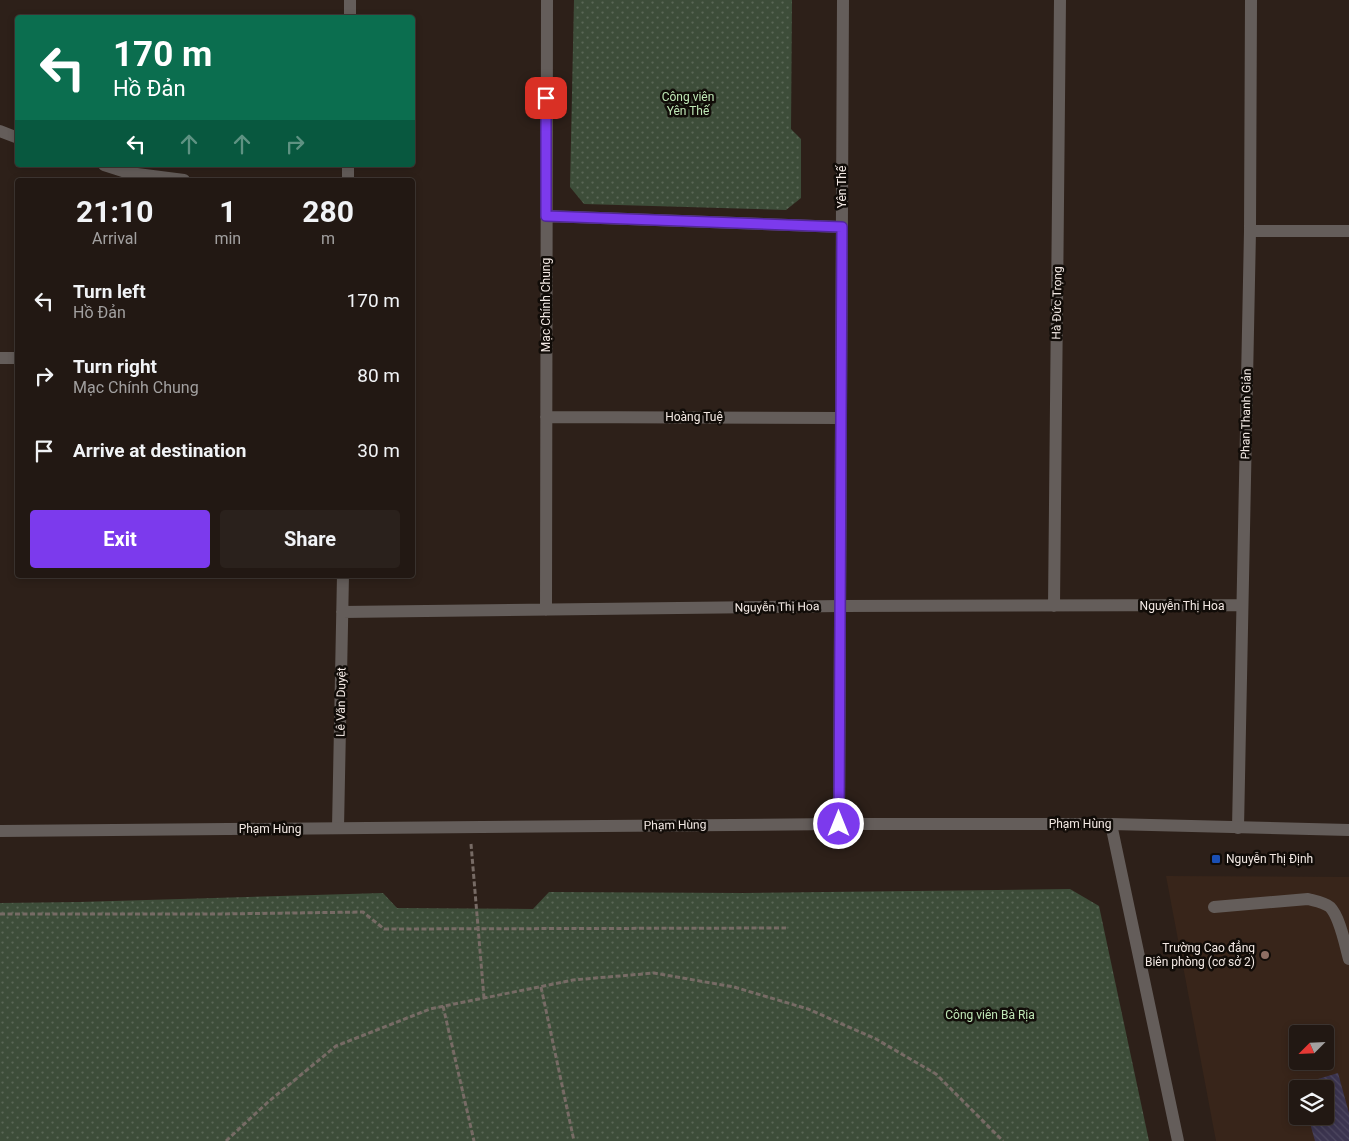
<!DOCTYPE html>
<html lang="en">
<head>
<meta charset="utf-8">
<style>
	:root { --surface:#221813; --page:#2a211c; --text:#f1f3f6; --muted:#a2a0a0; --line:#3f3733; --accent:#7c3aed }
	body { margin:0; font-family:Roboto,sans-serif; background:var(--page); color:var(--text); height:100vh; display:flex; flex-direction:column; font-size:19px; white-space:nowrap }
	* { box-sizing:border-box; margin:0 }
	p { font-size:16px; color:var(--muted) }
	.icon { flex:none; width:28px; height:28px; fill:none; stroke:currentColor; stroke-width:2; stroke-linecap:round; stroke-linejoin:round }
	.map { position:relative; flex:1; overflow:hidden }
	.sheet { position:absolute; left:15px; top:178px; width:400px; height:400px; display:flex; flex-direction:column; background:var(--surface); border-radius:5px; box-shadow:0 2px 8px #0003,0 0 0 1px var(--line) }
	.sheet>* { flex:none }
	.hud { position:absolute; left:15px; top:15px; width:400px; height:152px; border-radius:5px; box-shadow:0 2px 8px #0003,0 0 0 1px var(--line); background:#0b6e4f; color:#fff; overflow:hidden }
	.needle { width:32px; rotate:246deg }
	.buttons { position:absolute; left:1289px; top:1025px; display:grid; gap:10px }
	.buttons a { display:grid; place-items:center; width:45px; height:45px; border-radius:5px; background:var(--surface); box-shadow:0 2px 8px #0003,0 0 0 1px var(--line); font-size:25px }
	.pin { position:absolute; display:grid; place-items:center; width:42px; height:42px; color:#fff; margin:-21px; border-radius:10px; box-shadow:0 2px 8px #0006 }
	.me { position:absolute; width:55px; margin:-28px; rotate:0deg; stroke-linejoin:round; filter:drop-shadow(0 0 4px #0008) }
	.turn { display:flex; align-items:center; gap:18px; height:105px; padding:0 15px; font-size:22px }
	.turn .icon { width:65px; height:65px; stroke-width:2.5 }
	.turn b { display:block; font-size:35px; line-height:42px }
	.lanes { display:flex; align-items:center; height:48px; padding:0 15px; background:#0003; justify-content:center; gap:25px; direction:ltr }
	.lanes .off { opacity:.35 }
	.eta { display:flex; justify-content:space-evenly; align-items:center; height:85px; text-align:center }
	.eta b { font-size:30px; font-weight:700; line-height:35px }
	.primary-button { display:flex; gap:10px; margin-top:auto; padding:10px 15px }
	.primary-button a { flex:1; height:58px; border-radius:5px; background:var(--accent); color:#fff; font-size:20px; font-weight:700; line-height:58px; text-align:center }
	.primary-button a+a { background:var(--page); color:var(--text) }
	ul { padding:0; list-style:none }
	li { display:flex; align-items:center; gap:15px; height:75px; padding:0 15px }
	li div { flex:1 }
	li b { display:block; font-size:19px }
	li em { font-style:normal }
	.map>svg:first-child { display:block }
	.built { fill:#38251a; fill-rule:evenodd }
	.park { fill:url(#park-dots) }
	.building { fill:url(#building-back-hatch) }
	.lines { fill:none; stroke-linecap:round; stroke-linejoin:round }
	.path { stroke:#776b65; stroke-width:3; stroke-dasharray:5 2.5; stroke-linecap:butt }
	.service { stroke:#645d5a; stroke-width:12 }
	.minor { stroke:#645d5a; stroke-width:12 }
	.tertiary { stroke:#645d5a; stroke-width:12 }
	.route-casing { stroke:#51269a; stroke-width:12 }
	.route { stroke:#7c3aed; stroke-width:9 }
	.transit-dot { fill:#1a4fb4; stroke:#110c08; stroke-width:2 }
	.education-dot { fill:#8d6e63; stroke:#110c08; stroke-width:2 }
	.labels { text-anchor:middle; dominant-baseline:central; stroke-width:5; stroke-linejoin:round; paint-order:stroke }
	.park-label { font-size:12px; fill:#bfe7b6; stroke:#110c08 }
	.street-label { font-size:12px; fill:#f3e9e4; stroke:#110c08 }
	.poi-label { font-size:12px; fill:#f3e9e4; stroke:#110c08; text-anchor:start }
</style>
</head>
<body>
<div class="map">
<svg width="1349" height="1141" viewBox="0 0 1349 1141">
	<defs>
		<pattern id="park-dots" width="8" height="8" patternUnits="userSpaceOnUse" patternTransform="scale(1.25)"><rect width="8" height="8" fill="#3d4d39"/><path d="M2 2h.1M6 6h.1" fill="none" stroke="#5a6756" stroke-width="1.8" stroke-linecap="round"/></pattern>
		<pattern id="building-back-hatch" width="6" height="6" patternUnits="userSpaceOnUse" patternTransform="scale(1.25)"><rect width="6" height="6" fill="#3b344f"/><path d="M-1 5l2 2M0 0l6 6M5-1l2 2" fill="none" stroke="#4e4860"/></pattern>
	</defs>
	<rect width="100%" height="100%" fill="#2d2019"/>
	<path class="built" d="M 1166,876 L 1349,877 L 1349,1141 L 1216,1141 ZM 1298,1034 L 1325,1034 L 1325,1061 L 1298,1061 ZM 1298,1089 L 1325,1089 L 1325,1116 L 1298,1116 Z"/>
	<path class="park" d="M 574,0 L 792,0 L 791,129 L 801,139 L 801,198 L 786,210 L 584,204 L 570,187 Z
		M 1070,889 L 1099,906 L 1149,1141 L 0,1141 L 0,903 L 79,902 L 383,893 L 397,908 L 533,909 L 549,892 L 744,893 Z"/>
	<path class="building" d="M 1338,1073 L 1349,1113 L 1349,1141 L 1315,1141 L 1308,1116 L 1325,1116 L 1325,1089 L 1300,1089 L 1298,1085 Z"/>
	<g class="lines">
		<path class="path" d="M 471,844 L 484,998
			M 0,914 L 220,914 L 363,912 L 384,929 L 786,928
			M 541,987 L 574,1141
			M 443,1006 L 474,1141
			M 226,1141 L 268,1102 L 336,1046 L 430,1009 L 573,980 L 654,973 L 734,987 L 808,1009 L 876,1039 L 936,1074 L 1003,1141"/>
		<path class="service" d="M 1214,907 L 1308,899 C 1316,901 1324,902 1330,907 C 1340,917 1345,945 1349,959"/>
		<path class="minor" d="M 350,18 L 350,0
			M 0,131 L 18,138
			M 104,165 L 129,173 L 184,180
			M 348,180 L 348,165
			M 546,216 L 842,227
			M 1250,231 L 1349,231
			M 0,358 L 18,358
			M 546,417 L 841,418
			M 1054,606 L 1060,0
			M 546,610 L 547,0
			M 342,612 L 840,606 L 1241,605
			M 1111,824 L 1178,1141
			M 338,828 L 343,575
			M 1238,828 L 1250,231 L 1251,0"/>
		<path class="tertiary" d="M 839,824 L 843,0
			M 0,831 L 839,824 L 1111,824 L 1349,830"/>
	</g>
	<g class="lines">
		<g class="route-casing">
			<path id="route" d="M 546,98 L 546,216 L 842,227 L 839,824"/>
		</g>
		<use href="#route" class="route"/>
	</g>
	<rect class="transit-dot" x="1211" y="854" width="10" height="10" rx="2.5"/>
	<circle class="education-dot" cx="1265" cy="955" r="5"/>
	<g class="labels">
		<g class="park-label">
			<text x="688" y="97">Công viên<tspan x="688" dy="14">Yên Thế</tspan></text>
			<text x="990" y="1015">Công viên Bà Rịa</text>
		</g>
		<g class="street-label">
			<text transform="translate(842 187) rotate(-90)">Yên Thế</text>
			<text transform="translate(1057 303) rotate(-89)">Hà Đức Trọng</text>
			<text transform="translate(546 305) rotate(-90)">Mạc Chính Chung</text>
			<text transform="translate(1246 414) rotate(-89)">Phan Thanh Giản</text>
			<text x="694" y="417">Hoàng Tuệ</text>
			<text x="1182" y="606">Nguyễn Thị Hoa</text>
			<text transform="translate(777 607) rotate(-1)">Nguyễn Thị Hoa</text>
			<text transform="translate(341 702) rotate(-89)">Lê Văn Duyệt</text>
			<text x="1080" y="824">Phạm Hùng</text>
			<text transform="translate(675 825) rotate(-1)">Phạm Hùng</text>
			<text x="270" y="829">Phạm Hùng</text>
		</g>
		<g class="poi-label">
			<text x="1226" y="859">Nguyễn Thị Định</text>
			<text x="1255" y="948" text-anchor="end">Trường Cao đẳng<tspan x="1255" dy="14">Biên phòng (cơ sở 2)</tspan></text>
		</g>
	</g>
</svg>
<div class="buttons">
<a><svg class="needle" viewBox="-14 -14 28 28"><path d="M0-13l5 13h-10z" fill="#e53935"/><path d="M0 13l5-13h-10z" fill="#a2a0a0"/></svg></a>
<a><svg class="icon" aria-label="layers" viewBox="0 0 24 24"><path d="M12 4l9 5-9 5-9-5zM3 14l9 5 9-5"/></svg></a>
</div>
<div class="pin" style="left:546px;top:98px;background:#d93025"><svg class="icon" aria-label="arrive" viewBox="0 0 24 24"><path d="M6 21V4h12l-3 4 3 4H6"/></svg></div>
<svg class="me" style="left:839px;top:824px" viewBox="-20 -20 40 40"><circle r="17" fill="#7c3aed" stroke="#fff" stroke-width="3"/><path d="M0-11L8 9 0 5-8 9z" fill="#fff"/></svg>
<div class="hud">
<div class="turn"><svg class="icon" aria-label="left" viewBox="0 0 24 24"><path d="M17 20v-9H6M10 6l-5 5 5 5"/></svg><div><b>170 m</b>Hồ Đản</div></div>
<div class="lanes"><svg class="icon" aria-label="left" viewBox="0 0 24 24"><path d="M17 20v-9H6M10 6l-5 5 5 5"/></svg><svg class="icon off" aria-label="ahead" viewBox="0 0 24 24"><path d="M12 20V5M6 11l6-6 6 6"/></svg><svg class="icon off" aria-label="ahead" viewBox="0 0 24 24"><path d="M12 20V5M6 11l6-6 6 6"/></svg><svg class="icon off" aria-label="right" viewBox="0 0 24 24"><path d="M7 20v-9h11M14 6l5 5-5 5"/></svg></div>
</div>
<section class="sheet">
<div class="eta">
<div><b>21:10</b><p>Arrival</p></div>
<div><b>1</b><p>min</p></div>
<div><b>280</b><p>m</p></div>
</div>
<ul>
<li><svg class="icon" aria-label="left" viewBox="0 0 24 24"><path d="M17 20v-9H6M10 6l-5 5 5 5"/></svg><div><b>Turn left</b><p>Hồ Đản</p></div><em>170 m</em></li>
<li><svg class="icon" aria-label="right" viewBox="0 0 24 24"><path d="M7 20v-9h11M14 6l5 5-5 5"/></svg><div><b>Turn right</b><p>Mạc Chính Chung</p></div><em>80 m</em></li>
<li><svg class="icon" aria-label="arrive" viewBox="0 0 24 24"><path d="M6 21V4h12l-3 4 3 4H6"/></svg><div><b>Arrive at destination</b></div><em>30 m</em></li>
</ul>
<div class="primary-button"><a>Exit</a><a>Share</a></div>
</section>
</div>
</body>
</html>
